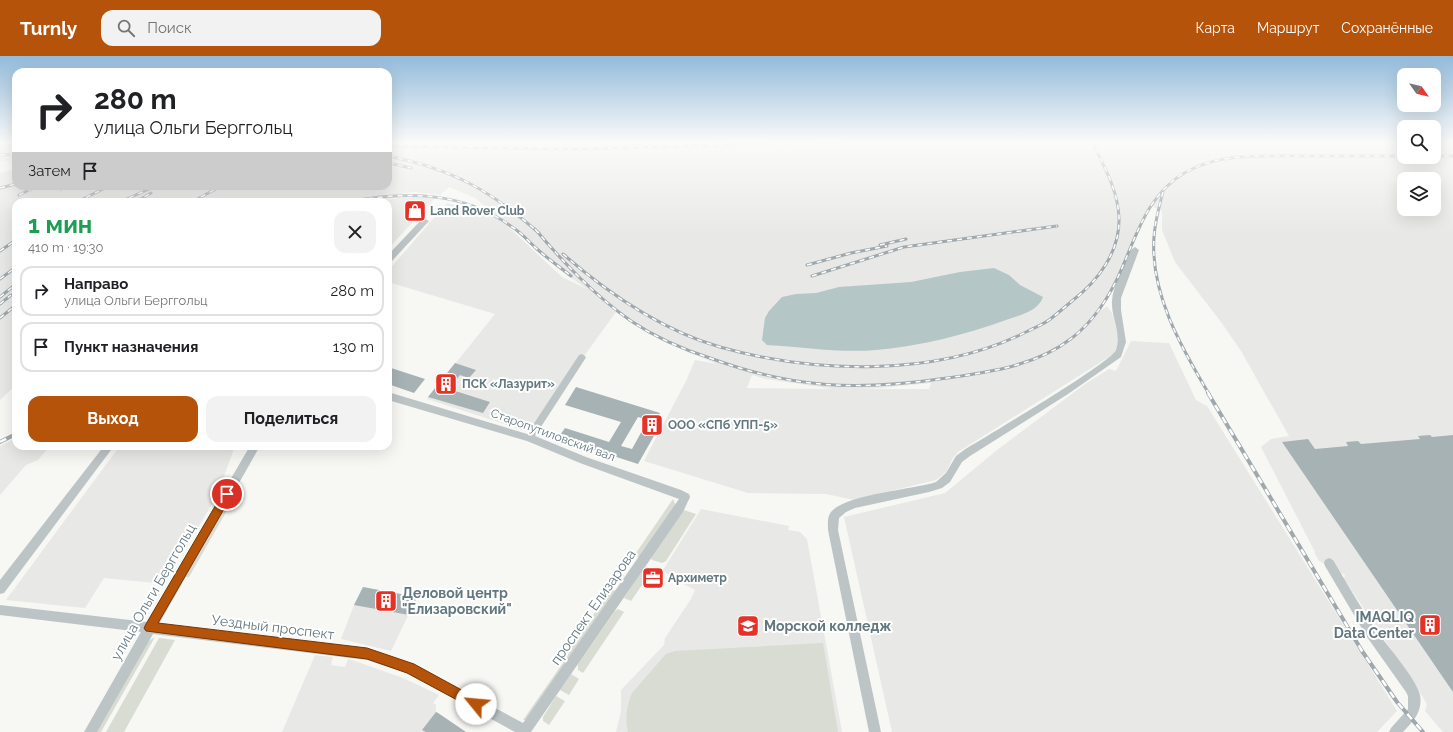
<!DOCTYPE html>
<html lang="ru">
<head>
<meta charset="utf-8">
<style>
	:root { --surface:#fff; --page:#f2f2f2; --text:#202124; --muted:#757577; --line:#e0e0e0; --accent:#b45309 }
	body { margin:0; font-family:Raleway,sans-serif; background:var(--page); color:var(--text); height:100vh; display:flex; flex-direction:column; font-size:15px; white-space:nowrap }
	* { box-sizing:border-box; margin:0 }
	p { font-size:13px; color:var(--muted) }
	.icon { flex:none; width:22px; height:22px; fill:none; stroke:currentColor; stroke-width:2; stroke-linecap:round; stroke-linejoin:round }
	.map { position:relative; flex:1; overflow:hidden }
	.details { position:absolute; left:12px; top:142px; width:380px; height:252px; display:flex; flex-direction:column; background:var(--surface); border-radius:12px; box-shadow:0 4px 16px #0002 }
	.details>* { flex:none }
	.guide { position:absolute; left:12px; top:12px; width:380px; height:122px; border-radius:12px; box-shadow:0 4px 16px #0002; background:#fff; color:var(--text); overflow:hidden }
	.needle { width:26px; rotate:124deg }
	.fabs { position:absolute; left:1397px; top:12px; display:grid; gap:8px }
	.fabs a { display:grid; place-items:center; width:44px; height:44px; border-radius:8px; background:var(--surface); box-shadow:0 4px 16px #0002; font-size:20px }
	.pin { position:absolute; display:grid; place-items:center; width:34px; height:34px; color:#fff; margin:-17px; border:2px solid #fff; border-radius:50%; box-shadow:0 1px 4px #0007 }
	.me { position:absolute; width:44px; margin:-22px; rotate:298deg; stroke-linejoin:round; filter:drop-shadow(0 0 3px #0008) }
	.turn { display:flex; align-items:center; gap:14px; height:84px; padding:0 16px; font-size:18px }
	.turn .icon { width:52px; height:52px; stroke-width:2.5 }
	.turn b { display:block; font-size:28px; line-height:34px }
	.then { display:flex; align-items:center; height:38px; padding:0 16px; background:#0003; gap:8px; font-size:15px }
	.round { display:grid; place-items:center; flex:none; width:42px; height:42px; border-radius:12px; background:var(--page) }
	.headline { display:flex; align-items:center; justify-content:space-between; height:68px; padding:0 16px }
	h1 { font-size:24px; font-weight:700; line-height:30px; color:#1e9e55 }
	.cta { display:flex; gap:8px; margin-top:auto; padding:8px 16px }
	.cta a { flex:1; height:46px; border-radius:12px; background:var(--accent); color:#fff; font-size:16px; font-weight:700; line-height:46px; text-align:center }
	.cta a+a { background:var(--page); color:var(--text) }
	ul { padding:0; list-style:none }
	li { display:flex; align-items:center; gap:12px; height:50px; margin:0 8px 6px; padding:0 8px; border:2px solid var(--line); border-radius:12px }
	li div { flex:1 }
	li b { display:block; font-size:15px }
	li em { font-style:normal }
	header { display:flex; align-items:center; gap:24px; box-sizing:border-box; height:56px; padding:0 20px; background:var(--accent); color:#fff }
	header strong { font-size:19px }
	nav { display:flex; gap:22px; margin-inline-start:auto; font-size:14px }
	.search { width:280px; height:36px; background:var(--page); display:flex; align-items:center; gap:10px; box-sizing:border-box; padding:0 14px; border-radius:12px; color:var(--muted); font-size:15px }
	.map>svg:first-child { display:block }
	.built { fill:#e8e8e7; fill-rule:evenodd }
	.green { fill:#d8dcd3 }
	.water { fill:#b5c6c7 }
	.building { fill:#a7b2b5; fill-rule:evenodd }
	.lines { fill:none; stroke-linecap:round; stroke-linejoin:round }
	.minor { fill:#bdc4c6; fill-rule:evenodd }
	.rail-far1-casing { stroke:#9fa8ac; stroke-width:3 }
	.rail-casing { stroke:#9fa8ac; stroke-width:4 }
	.rail-far1 { stroke:#fff; stroke-width:1.5; stroke-dasharray:5; stroke-linecap:butt }
	.rail { stroke:#fff; stroke-width:2.5; stroke-dasharray:7; stroke-linecap:butt }
	.route { fill:#b45309; stroke:#753606 }
	.labels { text-anchor:middle; dominant-baseline:central; stroke-width:4; stroke-linejoin:round; paint-order:stroke }
	.poi-label { font-size:12px; font-weight:bold; fill:#62787f; stroke:#fff; text-anchor:start }
	.street-label { font-size:12px; fill:#62787f; stroke:#fff }
	.near-street-label { font-size:14px; fill:#62787f; stroke:#fff }
	.near-poi-label { font-size:14px; font-weight:bold; fill:#62787f; stroke:#fff; text-anchor:start }
</style>
</head>
<body>
<header>
<strong>Turnly</strong>
<div class="search"><svg class="icon" aria-label="search" viewBox="0 0 24 24"><circle cx="10" cy="10" r="6"/><path d="M15 15l6 6"/></svg>Поиск</div>
<nav><a>Карта</a><a>Маршрут</a><a>Сохранённые</a></nav>
</header>
<div class="map">
<svg width="1453" height="676" viewBox="0 0 1453 676">
	<rect width="100%" height="100%" fill="#f7f7f4"/>
	<path class="built" d="M 0,86 L 16,86 L 16,105 L 0,106 Z
		M 388,86 L 1404,86 L 1404,101 L 1434,101 L 1434,86 L 1453,86 L 1453,676 L 1443,676 L 1425,655 L 1427,649 L 1426,646 L 1344,523 L 1345,519 L 1319,505 L 1314,496 L 1315,496 L 1261,391 L 1271,383 L 1289,380 L 1241,295 L 1221,266 L 1175,206 L 1162,174 L 1162,155 L 1151,150 L 1137,176 L 1121,220 L 1101,255 L 1107,250 L 1112,257 L 1118,278 L 1118,291 L 1112,299 L 958,396 L 953,402 L 946,416 L 936,424 L 854,444 L 826,438 L 748,437 L 644,405 L 686,325 L 695,304 L 717,308 L 660,284 L 616,256 L 529,376 L 427,343 L 495,258 L 388,226 L 388,215 L 447,147 L 485,157 L 502,165 L 562,221 L 587,233 L 557,212 L 515,174 L 475,142 L 449,131 L 440,139 L 414,136 L 338,146 L 277,146 L 279,143 L 276,146 L 16,146 L 16,329 L 0,344 L 0,117 L 16,114 L 16,130 L 388,130 L 388,109 L 405,114 L 388,106 ZM 1404,123 L 1434,123 L 1434,153 L 1404,153 ZM 752,319 L 766,323 L 833,333 L 747,332 ZM 931,327 L 929,333 L 864,333 L 880,332 Z
		M 425,140 L 435,142 L 388,193 L 388,146 L 358,146 Z
		M 1131,285 L 1169,287 L 1196,344 L 1207,350 L 1397,655 L 1377,676 L 892,676 L 844,461 L 945,437 L 997,394 L 1085,328 L 1109,313 L 1116,315 Z
		M 16,382 L 16,390 L 50,390 L 38,404 L 26,409 L 0,439 L 0,390 Z
		M 132,390 L 235,390 L 217,440 L 187,490 L 178,488 L 156,527 L 104,522 L 85,552 L 6,544 L 119,391 L 130,392 Z
		M 701,453 L 789,470 L 788,474 L 800,476 L 807,483 L 842,676 L 616,676 L 621,655 L 621,634 L 664,589 L 665,582 L 691,543 L 695,534 L 672,522 L 663,514 Z
		M 363,531 L 417,541 L 391,595 L 341,583 L 354,549 Z
		M 315,599 L 333,601 L 331,609 L 345,611 L 348,603 L 355,605 L 403,622 L 439,639 L 433,647 L 436,649 L 436,656 L 466,676 L 282,676 Z"/>
	<path class="green" d="M 234,435 L 238,435 L 189,521 L 185,521 Z
		M 673,443 L 676,450 L 640,502 L 634,500 Z
		M 684,454 L 696,458 L 666,505 L 662,507 L 652,504 L 651,502 Z
		M 643,513 L 651,516 L 631,545 L 624,542 Z
		M 612,532 L 616,536 L 527,664 L 523,664 L 567,601 L 572,590 Z
		M 618,553 L 624,556 L 583,617 L 578,614 L 578,608 L 615,555 Z
		M 155,581 L 101,676 L 96,676 L 147,586 Z
		M 159,582 L 175,584 L 124,676 L 106,676 Z
		M 823,587 L 838,676 L 628,676 C 625,664 627,648 632,637 L 666,598 L 675,595 Z
		M 571,618 L 579,623 L 569,639 L 560,634 Z
		M 556,640 L 565,645 L 549,669 L 543,665 L 543,661 Z"/>
	<path class="water" d="M 994,212 L 1009,219 L 1020,229 L 1043,241 C 1038,256 1019,259 1006,264 C 964,279 921,290 876,294 C 840,297 803,291 767,289 L 762,284 L 765,262 L 769,255 L 782,241 L 796,238 L 816,237 L 839,231 L 911,226 L 960,216 Z"/>
	<path class="building" d="M 455,307 L 476,314 L 469,322 L 460,319 L 449,333 L 490,346 L 483,357 L 428,341 Z
		M 388,311 L 425,323 L 414,337 L 388,328 Z
		M 576,331 L 660,357 L 657,362 L 663,364 L 638,408 L 558,382 L 565,372 L 609,386 L 621,366 L 565,349 ZM 638,361 L 648,364 L 632,393 L 621,390 Z
		M 1430,379 L 1432,381 L 1453,379 L 1453,636 L 1282,386 L 1308,383 L 1315,393 L 1348,390 L 1346,386 L 1358,385 L 1361,388 L 1420,383 L 1418,380 Z
		M 363,531 L 379,534 L 417,541 L 409,559 L 354,549 Z
		M 436,656 L 438,657 L 466,676 L 426,676 L 422,674 Z"/>
	<g class="lines">
		<path class="minor" d="M 422,163 L 425,163 L 429,165 L 391,206 L 388,207 L 388,199 Z
			M 1135,191 L 1139,194 L 1121,242 L 1121,254 L 1126,286 L 1121,301 L 1068,338 L 970,400 L 962,406 L 950,426 L 942,432 L 929,436 L 855,452 L 846,456 L 839,462 L 838,474 L 881,676 L 869,676 L 828,474 C 828,468 827,461 831,456 C 846,438 912,434 936,426 L 946,417 L 956,400 L 964,394 C 984,382 1112,306 1116,294 C 1122,277 1111,262 1112,245 C 1113,228 1125,210 1131,194 Z
			M 582,298 L 586,301 L 585,303 L 535,380 L 586,401 L 681,434 L 689,438 L 690,441 L 683,456 L 531,676 L 515,676 L 407,617 L 367,604 L 153,578 L 97,676 L 84,676 L 141,576 L 0,559 L 0,549 L 147,566 L 250,390 L 260,390 L 159,568 L 367,592 L 414,608 L 523,667 L 679,443 L 580,407 L 527,385 L 388,344 L 388,336 L 527,378 L 579,299 Z
			M 104,390 L 114,390 L 4,537 L 0,538 L 0,524 Z
			M 1329,502 L 1333,504 C 1347,527 1360,551 1376,574 C 1387,590 1416,622 1420,639 C 1423,656 1413,665 1403,676 L 1389,676 L 1391,672 L 1408,653 L 1408,640 L 1406,636 L 1367,581 L 1325,510 L 1324,507 L 1325,504 Z"/>
		<g class="rail-far1-casing">
			<path id="rail-far1" d="M 563,86 L 595,86
				M 1434,86 L 1453,86
				M 388,90 L 575,93 L 845,86
				M 0,99 L 16,98
				M 388,100 C 452,113 490,134 539,177
				M 1434,100 L 1453,100
				M 388,107 L 411,112
				M 0,132 L 16,128
				M 61,133 L 66,130
				M 1163,136 C 1159,151 1155,165 1154,181 C 1150,237 1181,291 1209,338
				M 19,139 L 37,130
				M 77,146 L 109,130
				M 120,146 L 156,130
				M 136,146 L 151,137
				M 192,146 L 221,130
				M 348,146 C 405,135 464,135 512,171 C 522,177 529,186 537,193 C 548,203 560,211 571,220
				M 535,173 C 564,207 594,239 631,265 C 655,281 682,293 710,302 C 794,333 858,335 947,322 C 990,316 1036,310 1072,282 C 1095,264 1111,238 1122,212 C 1138,175 1149,137 1186,116 C 1222,96 1267,100 1307,100 C 1339,100 1372,100 1404,100
				M 880,189 L 906,183
				M 0,195 L 16,184
				M 563,198 C 609,238 661,274 720,291 C 815,318 937,321 1026,276 C 1034,272 1042,269 1049,264 C 1057,258 1065,251 1072,245 C 1098,225 1120,196 1119,162 C 1118,134 1104,110 1092,86
				M 807,209 L 851,197 L 887,190
				M 812,220 L 904,191 L 1057,170
				M 0,223 L 16,211
				M 0,241 L 16,228
				M 0,248 L 11,239
				M 0,262 L 16,249"/>
		</g>
		<g class="rail-casing">
			<path id="rail" d="M 1208,337 L 1362,595 L 1397,646 L 1423,676
				M 0,386 L 16,378"/>
		</g>
		<use href="#rail-far1" class="rail-far1"/>
		<use href="#rail" class="rail"/>
	</g>
	<linearGradient id="sky" x2="0" y2="1"><stop stop-color="#93bbdb"/><stop offset="0.48" stop-color="#fbfbfa"/><stop offset="1" stop-color="#fbfbfa" stop-opacity="0"/></linearGradient>
	<rect width="1453" height="180" fill="url(#sky)"/>
	<path class="route" d="M 227,434 L 231,435 L 232,438 L 231,441 L 158,567 L 367,592 L 414,608 L 480,644 L 482,648 L 480,652 L 476,654 L 472,652 L 407,617 L 367,603 L 146,575 L 144,572 L 146,568 L 224,435 Z"/>
	<defs>
		<g id="shop-square" transform="scale(1.15)"><rect x="-9" y="-9" width="18" height="18" rx="4" fill="#e53126" stroke="#fff"/><path d="M-5-2.5h2.3a2.7 3.5 0 0 1 5.4 0H5L5.5 6h-11ZM-1.5-2.5h3a1.5 2.3 0 0 0-3 0Z" fill="#fff"/></g>
		<g id="building-square" transform="scale(1.15)"><rect x="-9" y="-9" width="18" height="18" rx="4" fill="#e53126" stroke="#fff"/><path d="M-4-6H4V6H1V3H-1V6H-4ZM-2.5-4.3h1.7v1.8h-1.7ZM.8-4.3h1.7v1.8H.8ZM-2.5-1h1.7V.8h-1.7ZM.8-1h1.7V.8H.8Z" fill="#fff"/></g>
		<g id="office-square" transform="scale(1.15)"><rect x="-9" y="-9" width="18" height="18" rx="4" fill="#e53126" stroke="#fff"/><path d="M-6-3h4V-5.5h4V-3h4V5H-6ZM-1-4.5V-3h2v-1.5ZM-6 0V1H6V0Z" fill="#fff"/></g>
		<g id="university-square" transform="scale(1.15)"><rect x="-9" y="-9" width="18" height="18" rx="4" fill="#e53126" stroke="#fff"/><path d="M0-5L7-2L0 1L-7-2ZM-4 1L0 2.5L4 1V4Q0 6-4 4Z" fill="#fff"/></g>
	</defs>
	<g fill-rule="evenodd">
		<use href="#shop-square" x="415" y="155"/>
		<use href="#building-square" x="446" y="328"/>
		<use href="#building-square" x="652" y="369"/>
		<use href="#office-square" x="653" y="522"/>
		<use href="#building-square" x="386" y="545"/>
		<use href="#building-square" x="1430" y="569"/>
		<use href="#university-square" x="748" y="570"/>
	</g>
	<g class="labels">
		<g class="poi-label">
			<text x="430" y="155">Land Rover Club</text>
			<text x="462" y="328">ПСК «Лазурит»</text>
			<text x="668" y="369">ООО «СПб УПП-5»</text>
			<text x="668" y="522">Архиметр</text>
		</g>
		<g class="street-label">
			<text transform="translate(553 379) rotate(20)">Старопутиловский вал</text>
		</g>
		<g class="near-street-label">
			<text transform="translate(153 536) rotate(-60)">улица Ольги Берггольц</text>
			<text transform="translate(593 551) rotate(-55)">проспект Елизарова</text>
			<text transform="translate(273 571) rotate(7)">Уездный проспект</text>
		</g>
		<g class="near-poi-label">
			<text x="402" y="537">Деловой центр<tspan x="402" dy="16">"Елизаровский"</tspan></text>
			<text x="1414" y="561" text-anchor="end">IMAQLIQ<tspan x="1414" dy="16">Data Center</tspan></text>
			<text x="764" y="570">Морской колледж</text>
		</g>
	</g>
</svg>
<div class="fabs">
<a><svg class="needle" viewBox="-14 -14 28 28"><path d="M0-13l5 13h-10z" fill="#e53935"/><path d="M0 13l5-13h-10z" fill="#757577"/></svg></a>
<a><svg class="icon" aria-label="search" viewBox="0 0 24 24"><circle cx="10" cy="10" r="6"/><path d="M15 15l6 6"/></svg></a>
<a><svg class="icon" aria-label="layers" viewBox="0 0 24 24"><path d="M12 4l9 5-9 5-9-5zM3 14l9 5 9-5"/></svg></a>
</div>
<div class="pin" style="left:227px;top:438px;background:#d93025"><svg class="icon" aria-label="arrive" viewBox="0 0 24 24"><path d="M6 21V4h12l-3 4 3 4H6"/></svg></div>
<svg class="me" style="left:476px;top:648px" viewBox="-20 -20 40 40"><circle r="19" fill="#fff"/><path d="M0-13L10 11 0 6-10 11z" fill="#b45309"/></svg>
<div class="guide">
<div class="turn"><svg class="icon" aria-label="right" viewBox="0 0 24 24"><path d="M7 20v-9h11M14 6l5 5-5 5"/></svg><div><b>280 m</b>улица Ольги Берггольц</div></div>
<div class="then">Затем<svg class="icon" aria-label="arrive" viewBox="0 0 24 24"><path d="M6 21V4h12l-3 4 3 4H6"/></svg></div>
</div>
<section class="details">
<div class="headline"><div><h1>1 мин</h1><p>410 m · 19:30</p></div><a class="round"><svg class="icon" aria-label="close" viewBox="0 0 24 24"><path d="M6 6l12 12M18 6L6 18"/></svg></a></div>
<ul>
<li><svg class="icon" aria-label="right" viewBox="0 0 24 24"><path d="M7 20v-9h11M14 6l5 5-5 5"/></svg><div><b>Направо</b><p>улица Ольги Берггольц</p></div><em>280 m</em></li>
<li><svg class="icon" aria-label="arrive" viewBox="0 0 24 24"><path d="M6 21V4h12l-3 4 3 4H6"/></svg><div><b>Пункт назначения</b></div><em>130 m</em></li>
</ul>
<div class="cta"><a>Выход</a><a>Поделиться</a></div>
</section>
</div>
</body>
</html>
